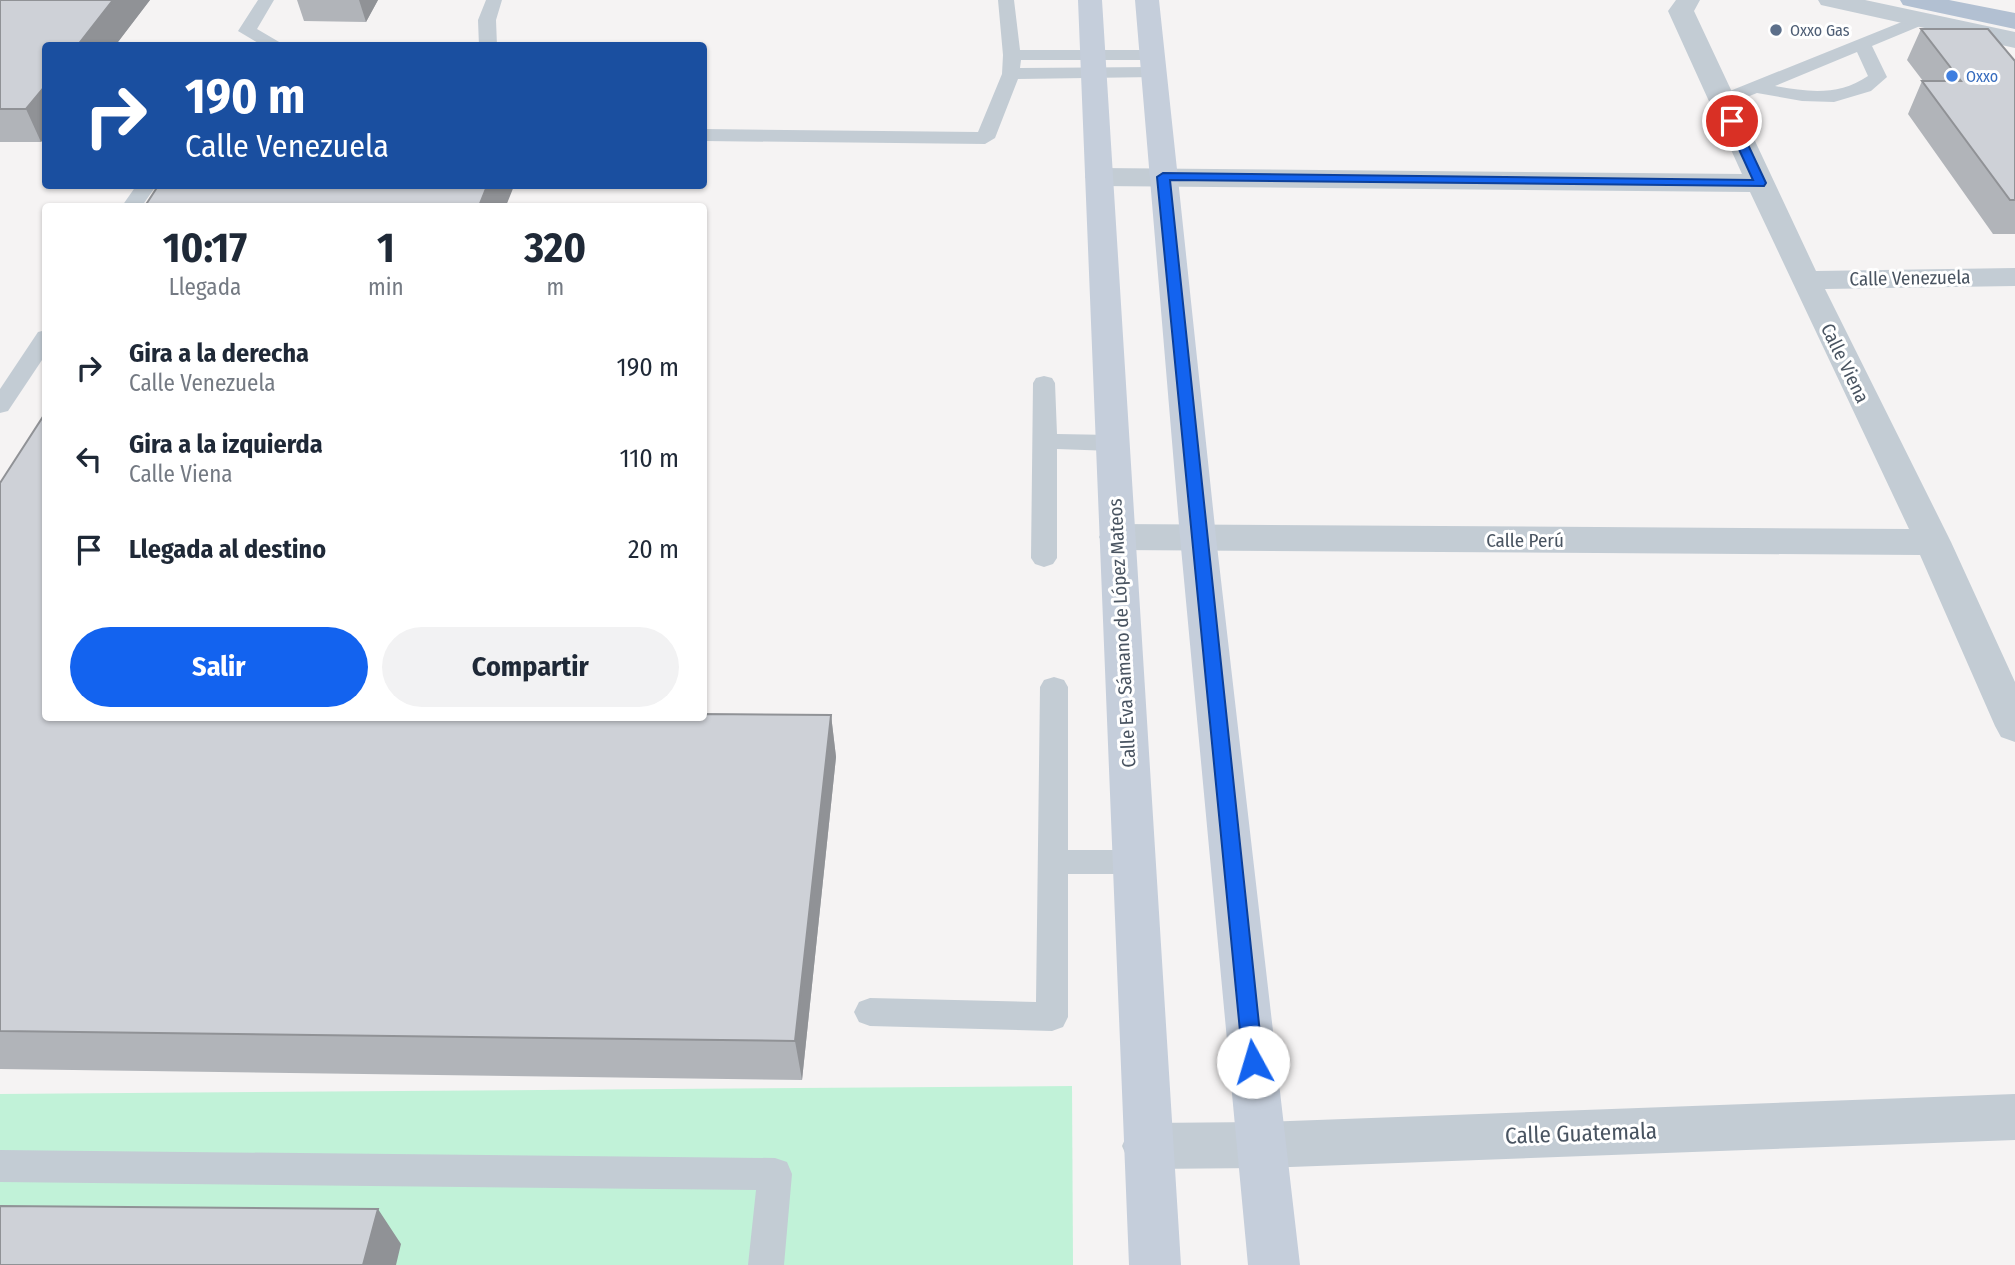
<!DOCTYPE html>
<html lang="es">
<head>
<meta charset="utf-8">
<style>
	:root { --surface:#fff; --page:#f2f2f3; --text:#1f2937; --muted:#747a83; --accent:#1363ef }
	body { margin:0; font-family:"Fira Sans Condensed",sans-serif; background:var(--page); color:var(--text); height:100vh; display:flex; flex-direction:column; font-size:26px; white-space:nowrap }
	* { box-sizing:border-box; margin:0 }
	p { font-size:23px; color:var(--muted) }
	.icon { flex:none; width:38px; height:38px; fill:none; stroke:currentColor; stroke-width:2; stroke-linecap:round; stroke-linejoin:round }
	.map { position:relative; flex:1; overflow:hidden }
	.details { position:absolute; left:42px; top:203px; width:665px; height:518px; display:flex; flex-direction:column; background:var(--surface); border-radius:7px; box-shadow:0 2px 5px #0004 }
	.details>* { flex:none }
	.top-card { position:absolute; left:42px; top:42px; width:665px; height:147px; border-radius:7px; box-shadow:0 2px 5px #0004; background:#1a4fa0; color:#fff; overflow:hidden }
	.pin { position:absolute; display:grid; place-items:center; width:60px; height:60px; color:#fff; margin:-30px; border:4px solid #fff; border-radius:50%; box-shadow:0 2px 7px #0007 }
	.me { position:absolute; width:77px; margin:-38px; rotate:354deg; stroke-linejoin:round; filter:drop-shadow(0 0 5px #0008) }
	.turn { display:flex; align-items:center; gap:24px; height:147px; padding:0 28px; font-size:32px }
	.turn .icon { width:91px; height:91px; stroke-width:2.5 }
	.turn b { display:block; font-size:49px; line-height:60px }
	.eta { display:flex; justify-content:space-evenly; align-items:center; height:119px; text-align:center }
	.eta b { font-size:42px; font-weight:700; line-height:49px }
	.primary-button { display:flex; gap:14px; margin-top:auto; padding:14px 28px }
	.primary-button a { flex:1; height:80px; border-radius:42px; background:var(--accent); color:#fff; font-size:28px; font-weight:700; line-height:80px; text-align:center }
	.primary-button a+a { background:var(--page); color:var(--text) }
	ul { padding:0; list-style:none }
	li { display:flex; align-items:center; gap:21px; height:91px; padding:0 28px }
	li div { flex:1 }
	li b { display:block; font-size:26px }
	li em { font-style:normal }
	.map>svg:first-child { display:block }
	.green { fill:#c1f2d8 }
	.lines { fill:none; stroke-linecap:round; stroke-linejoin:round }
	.service { fill:#c3ccd4; fill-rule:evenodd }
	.minor { fill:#c3ccd4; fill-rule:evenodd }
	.tertiary { fill:#c3ccd4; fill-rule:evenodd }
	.secondary { fill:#c5cedb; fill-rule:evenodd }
	.primary { fill:#b2c0d2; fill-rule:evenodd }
	.wall { fill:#b1b4b9 }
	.shaded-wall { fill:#909296 }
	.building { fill:#ced1d7; stroke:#909296; stroke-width:2 }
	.route { fill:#1363ef; stroke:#0c409b; stroke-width:2 }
	.service-dot { fill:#5c6f8a; stroke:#fff; stroke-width:2.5 }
	.shop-dot { fill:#3f7fe0; stroke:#fff; stroke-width:2.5 }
	.labels { text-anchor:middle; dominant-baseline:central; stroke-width:6; stroke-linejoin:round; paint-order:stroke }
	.far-service-label { font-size:16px; fill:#4e5e75; stroke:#fff; text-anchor:start }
	.far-shop-label { font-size:16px; fill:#366cbe; stroke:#fff; text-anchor:start }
	.street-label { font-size:19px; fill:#495461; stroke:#fff }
	.near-street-label { font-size:23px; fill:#495461; stroke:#fff }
</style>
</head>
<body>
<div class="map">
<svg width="2015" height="1265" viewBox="0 0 2015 1265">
	<rect width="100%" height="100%" fill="#f5f3f3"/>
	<path class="green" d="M 1072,1086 L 1073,1265 L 0,1265 L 0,1094 Z"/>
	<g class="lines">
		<path class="service" d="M 258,0 L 274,0 L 257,29 L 286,46 L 263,46 L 238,31 Z
			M 486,0 L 502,0 L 496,20 L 497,46 L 479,46 L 478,20 Z
			M 998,0 L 1014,0 L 1020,50 L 1145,50 L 1154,55 L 1145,60 L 1021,60 L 1020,68 L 1155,67 L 1164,72 L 1155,77 L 1018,79 L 995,138 L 985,144 L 704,141 L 704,129 L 978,132 L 1002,74 L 1003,55 Z
			M 1919,15 L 1928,20 L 1925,24 L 1872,46 L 1887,77 L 1871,91 L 1834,102 L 1802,101 L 1757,93 L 1722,107 L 1713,101 L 1715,97 ZM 1857,52 L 1868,76 C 1839,96 1808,92 1775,86 Z
			M 136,186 L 156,186 L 142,206 L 122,206 Z
			M 46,330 L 46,354 L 8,411 L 0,413 L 0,389 L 38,332 Z
			M 1044,376 L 1052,378 L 1055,383 L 1057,434 L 1112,435 L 1120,438 L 1124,443 L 1120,448 L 1112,451 L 1057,449 L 1057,558 L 1053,564 L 1044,567 L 1035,564 L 1031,558 L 1033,383 L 1036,378 Z
			M 1054,677 L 1064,680 L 1068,687 L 1068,850 L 1133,850 L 1143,853 L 1148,862 L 1143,871 L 1133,874 L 1068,874 L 1068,1017 L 1063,1027 L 1052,1031 L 870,1026 L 859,1022 L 854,1012 L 859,1002 L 870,998 L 1036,1002 L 1040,687 L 1044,680 Z
			M 0,1150 L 775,1158 L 787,1162 L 792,1174 L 784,1265 L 748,1265 L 756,1190 L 0,1182 Z"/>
		<path class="minor" d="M 1676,0 L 1700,0 L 1694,11 L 1816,271 L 2015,268 L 2015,286 L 1825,289 L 1951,542 L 2015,682 L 2015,742 L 2001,737 L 1995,726 L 1920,555 L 1117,550 L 1104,546 L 1099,537 L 1104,528 L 1117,524 L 1909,529 L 1750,192 L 1099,186 L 1089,183 L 1085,177 L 1089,171 L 1099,168 L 1742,174 L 1668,11 Z"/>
		<path class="tertiary" d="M 1818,0 L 1865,0 L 2015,32 L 2015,48 L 1830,7 L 1821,5 Z
			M 2015,1094 L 2015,1140 L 1261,1168 L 1147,1169 L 1129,1162 L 1122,1146 L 1129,1130 L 1147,1123 L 1261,1122 Z"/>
		<path class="secondary" d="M 1078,0 L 1102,0 L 1181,1265 L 1129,1265 Z
			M 1135,0 L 1159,0 L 1216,537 L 1300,1265 L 1248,1265 L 1180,537 Z"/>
		<path class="primary" d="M 1900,0 L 1949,0 L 2015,13 L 2015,29 L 1912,7 L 1903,5 Z"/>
	</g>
	<path class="wall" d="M 0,0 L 150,0 L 41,142 L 0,142 Z
		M 297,0 L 378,0 L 366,22 L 304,21 Z
		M 1921,29 L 2015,61 L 2015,234 L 1993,234 L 1908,114 L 1922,81 L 1923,81 L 1907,60 Z
		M 0,483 L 46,718 L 831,715 L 836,757 L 802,1080 L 0,1069 Z"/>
	<path class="shaded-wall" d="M 113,0 L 150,0 L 115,46 L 77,46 Z
		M 359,0 L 378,0 L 366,22 Z
		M 46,85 L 46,136 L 41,142 L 26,109 Z
		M 487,186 L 514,186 L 506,206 L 479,206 Z
		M 831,715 L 836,757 L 802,1080 L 795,1041 Z
		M 378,1209 L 401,1244 L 396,1265 L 363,1265 Z"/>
	<path class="building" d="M 0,0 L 113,0 L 77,46 L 46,46 L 46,85 L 26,109 L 0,109 Z
		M 1921,29 L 1988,29 L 2015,61 L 2015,200 L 2010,200 L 1922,81 L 1961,81 Z
		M 158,186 L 487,186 L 479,206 L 145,206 Z
		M 46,412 L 46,718 L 704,718 L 704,714 L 831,715 L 795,1041 L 0,1031 L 0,483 Z
		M 0,1206 L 378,1209 L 363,1265 L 0,1265 Z"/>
	<path class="route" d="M 1728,119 L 1737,121 L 1766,183 L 1764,186 L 1170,180 L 1263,1062 L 1260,1069 L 1253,1071 L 1246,1069 L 1243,1062 L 1157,177 L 1163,173 L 1753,180 L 1726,121 Z"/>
	<circle class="service-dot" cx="1776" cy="30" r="7"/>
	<circle class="shop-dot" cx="1952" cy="76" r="7"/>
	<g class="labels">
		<g class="far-service-label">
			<text x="1790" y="30">Oxxo Gas</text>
		</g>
		<g class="far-shop-label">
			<text x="1966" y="76">Oxxo</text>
		</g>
		<g class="street-label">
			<text transform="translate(1910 278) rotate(-1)">Calle Venezuela</text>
			<text transform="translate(1845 363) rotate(64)">Calle Viena</text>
			<text x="1525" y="540">Calle Perú</text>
			<text transform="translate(1122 633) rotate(-93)">Calle Eva Sámano de López Mateos</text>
		</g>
		<g class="near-street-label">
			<text transform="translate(1581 1133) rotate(-2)">Calle Guatemala</text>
		</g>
	</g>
</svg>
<div class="pin" style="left:1732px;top:121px;background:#d93025"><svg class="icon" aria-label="arrive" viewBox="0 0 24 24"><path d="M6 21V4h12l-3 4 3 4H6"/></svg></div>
<svg class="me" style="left:1253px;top:1062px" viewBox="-20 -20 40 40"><circle r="19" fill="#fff"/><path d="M0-13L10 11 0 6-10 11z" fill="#1363ef"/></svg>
<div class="top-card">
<div class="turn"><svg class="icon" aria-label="right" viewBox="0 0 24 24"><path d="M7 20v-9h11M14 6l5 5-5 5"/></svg><div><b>190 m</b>Calle Venezuela</div></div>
</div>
<section class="details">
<div class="eta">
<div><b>10:17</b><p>Llegada</p></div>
<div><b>1</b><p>min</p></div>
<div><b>320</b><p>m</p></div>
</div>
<ul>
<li><svg class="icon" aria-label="right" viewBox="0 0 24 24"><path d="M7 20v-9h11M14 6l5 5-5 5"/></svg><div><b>Gira a la derecha</b><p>Calle Venezuela</p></div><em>190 m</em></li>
<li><svg class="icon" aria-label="left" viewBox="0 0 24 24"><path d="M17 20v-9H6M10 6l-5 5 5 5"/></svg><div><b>Gira a la izquierda</b><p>Calle Viena</p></div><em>110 m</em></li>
<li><svg class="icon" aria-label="arrive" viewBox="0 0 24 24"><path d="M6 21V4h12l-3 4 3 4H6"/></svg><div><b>Llegada al destino</b></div><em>20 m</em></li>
</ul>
<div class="primary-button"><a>Salir</a><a>Compartir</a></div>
</section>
</div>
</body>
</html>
